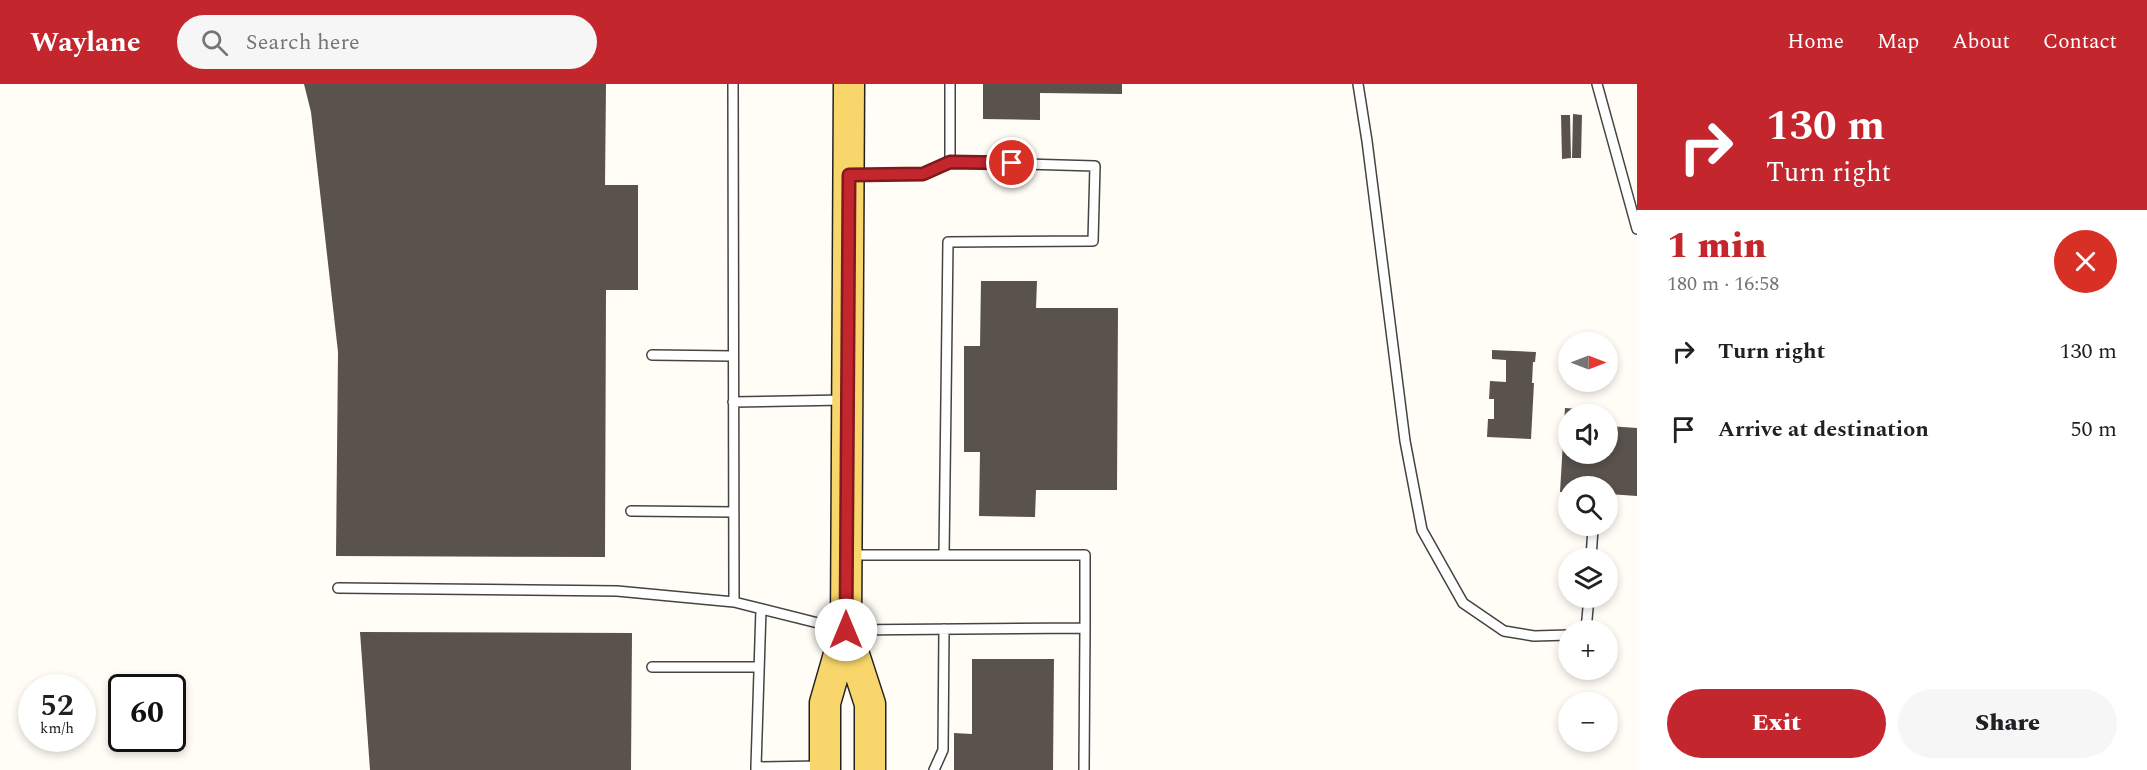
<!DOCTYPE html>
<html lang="en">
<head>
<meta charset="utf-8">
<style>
	:root { --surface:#fff; --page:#f6f6f6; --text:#202124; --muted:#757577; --accent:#c4262e }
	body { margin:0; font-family:Spectral,serif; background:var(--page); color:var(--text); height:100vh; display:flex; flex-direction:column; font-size:22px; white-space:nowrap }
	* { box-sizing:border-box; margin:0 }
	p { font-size:20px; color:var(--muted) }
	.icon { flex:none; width:33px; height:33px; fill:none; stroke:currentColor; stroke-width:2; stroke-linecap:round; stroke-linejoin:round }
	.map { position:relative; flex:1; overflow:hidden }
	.details { display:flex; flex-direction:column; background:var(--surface); width:510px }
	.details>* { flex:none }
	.hud { background:#c4262e; color:#fff; overflow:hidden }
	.needle { width:39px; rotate:90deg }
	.buttons { position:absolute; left:1558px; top:248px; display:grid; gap:12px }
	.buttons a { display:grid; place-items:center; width:60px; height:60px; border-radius:50%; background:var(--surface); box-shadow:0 3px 9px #0003; font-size:30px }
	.speed { position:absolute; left:18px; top:590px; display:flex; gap:12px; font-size:30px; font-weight:700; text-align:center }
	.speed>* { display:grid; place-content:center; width:78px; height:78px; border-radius:50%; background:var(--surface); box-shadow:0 3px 9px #0003; line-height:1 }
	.speed small { font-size:15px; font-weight:400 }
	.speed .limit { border:3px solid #111; border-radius:9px; background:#fff; color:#111 }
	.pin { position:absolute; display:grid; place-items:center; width:51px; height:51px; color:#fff; margin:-26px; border:3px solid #fff; border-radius:50%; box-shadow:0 2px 6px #0007 }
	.me { position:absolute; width:66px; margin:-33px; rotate:0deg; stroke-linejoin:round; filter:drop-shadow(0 0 4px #0008) }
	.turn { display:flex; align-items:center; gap:21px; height:126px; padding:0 30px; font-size:27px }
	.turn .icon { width:78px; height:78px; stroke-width:2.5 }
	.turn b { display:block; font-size:42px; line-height:51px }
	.round { display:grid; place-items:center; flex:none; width:63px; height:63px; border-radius:32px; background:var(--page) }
	.head { display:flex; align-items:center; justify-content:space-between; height:102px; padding:0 30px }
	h1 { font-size:36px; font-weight:800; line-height:45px; color:var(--accent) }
	.cta { display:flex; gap:12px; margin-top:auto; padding:12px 30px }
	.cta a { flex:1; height:69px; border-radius:36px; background:var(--accent); color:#fff; font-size:24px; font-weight:800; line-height:69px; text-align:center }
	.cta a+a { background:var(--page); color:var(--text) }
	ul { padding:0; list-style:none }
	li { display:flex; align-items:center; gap:18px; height:78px; padding:0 30px }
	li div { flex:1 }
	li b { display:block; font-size:22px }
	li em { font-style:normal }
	header { display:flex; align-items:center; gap:36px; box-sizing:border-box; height:84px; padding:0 30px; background:var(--accent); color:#fff }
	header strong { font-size:28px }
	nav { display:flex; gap:33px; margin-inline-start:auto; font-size:21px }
	.search { width:420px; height:54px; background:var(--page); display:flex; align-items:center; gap:15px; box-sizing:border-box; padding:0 21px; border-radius:33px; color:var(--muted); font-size:22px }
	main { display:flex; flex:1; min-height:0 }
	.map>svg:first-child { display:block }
	.building { fill:#5a524d }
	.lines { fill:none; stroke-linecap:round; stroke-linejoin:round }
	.service-casing { stroke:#444; stroke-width:12 }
	.primary-casing { stroke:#222; stroke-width:33 }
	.service { stroke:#fff; stroke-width:9 }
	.primary { stroke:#f9d66b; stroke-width:30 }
	.route-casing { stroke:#7f191e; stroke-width:15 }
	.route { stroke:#c4262e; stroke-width:10 }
</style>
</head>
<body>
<header>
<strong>Waylane</strong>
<div class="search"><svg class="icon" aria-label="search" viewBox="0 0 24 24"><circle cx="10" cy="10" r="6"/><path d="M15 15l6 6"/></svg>Search here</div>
<nav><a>Home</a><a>Map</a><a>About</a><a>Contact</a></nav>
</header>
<main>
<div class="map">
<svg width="1637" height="686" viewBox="0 0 1637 686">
	<rect width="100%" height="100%" fill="#fffdf5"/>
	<path class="building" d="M 304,0 L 606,0 L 605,101 L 638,101 L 638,206 L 606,206 L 605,473 L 336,472 L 338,268 L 311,28 Z
		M 983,0 L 1122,0 L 1122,10 L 1040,9 L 1040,36 L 983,35 Z
		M 1573,30 L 1582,31 L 1581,74 L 1572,74 Z
		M 1561,31 L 1570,31 L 1571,74 L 1562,75 Z
		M 981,197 L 1037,197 L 1036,224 L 1118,224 L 1117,406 L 1036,406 L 1035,433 L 979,432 L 980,368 L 964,368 L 964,262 L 980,262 Z
		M 1492,266 L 1536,268 L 1535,278 L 1533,278 L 1532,299 L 1534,299 L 1531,355 L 1487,353 L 1488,335 L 1494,335 L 1494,315 L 1489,315 L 1490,297 L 1506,298 L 1506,276 L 1492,275 Z
		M 1565,324 L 1592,326 L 1592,330 L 1569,330 L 1569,369 L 1608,369 L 1608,342 L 1637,344 L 1637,412 L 1608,410 L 1608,402 L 1569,402 L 1569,408 L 1560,408 Z
		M 360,548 L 632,549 L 631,686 L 370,686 Z
		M 972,575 L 1054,575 L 1053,686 L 954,686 L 954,649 L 972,650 Z"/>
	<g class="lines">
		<g class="service-casing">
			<path id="service" d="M 733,0 L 734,518 L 846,546 L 1085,544 L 1085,471 L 944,471
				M 1358,0 L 1367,57 L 1405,357 L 1422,446 L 1463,519 L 1504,547 L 1534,552 L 1569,551
				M 1597,0 L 1637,145
				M 853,91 L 923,90 L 950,78 L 950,0
				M 652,271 L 732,272
				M 733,318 L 844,316
				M 631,427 L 733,428
				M 850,471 L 944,471 L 948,158 L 1093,157 L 1095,82 L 950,78
				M 1591,474 L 1593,444
				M 338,504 L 617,507 L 734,518
				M 1586,546 L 1589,513
				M 652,583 L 759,583
				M 756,683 L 761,525
				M 756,686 L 756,683 L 820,682
				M 934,686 L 943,666 L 944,545
				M 1084,686 L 1085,544"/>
		</g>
		<g class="primary-casing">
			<path id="primary" d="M 846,546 L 870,620 L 870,686
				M 825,686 L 825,619 L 846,546 L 849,0"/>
		</g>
		<use href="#service" class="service"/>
		<use href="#primary" class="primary"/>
	</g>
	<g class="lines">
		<g class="route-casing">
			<path id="route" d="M 846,546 L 849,91 L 923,90 L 950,78 L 1012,79"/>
		</g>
		<use href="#route" class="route"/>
	</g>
</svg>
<div class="buttons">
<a><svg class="needle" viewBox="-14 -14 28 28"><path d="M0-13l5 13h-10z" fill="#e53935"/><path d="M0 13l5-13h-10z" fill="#757577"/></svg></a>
<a><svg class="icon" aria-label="sound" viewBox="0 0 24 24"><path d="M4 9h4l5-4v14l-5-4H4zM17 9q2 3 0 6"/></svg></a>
<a><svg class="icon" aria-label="search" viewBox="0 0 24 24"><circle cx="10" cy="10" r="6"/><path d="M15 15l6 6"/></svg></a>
<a><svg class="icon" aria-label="layers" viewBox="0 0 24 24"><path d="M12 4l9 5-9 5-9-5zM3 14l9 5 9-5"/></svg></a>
<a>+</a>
<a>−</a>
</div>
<div class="speed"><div>52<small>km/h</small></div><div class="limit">60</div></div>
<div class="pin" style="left:1012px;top:79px;background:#d93025"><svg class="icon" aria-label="arrive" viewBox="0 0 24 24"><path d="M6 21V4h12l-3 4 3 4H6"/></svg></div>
<svg class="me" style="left:846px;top:546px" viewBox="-20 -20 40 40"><circle r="19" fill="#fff"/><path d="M0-13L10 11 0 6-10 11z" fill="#c4262e"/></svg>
</div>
<section class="details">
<div class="hud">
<div class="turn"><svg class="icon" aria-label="right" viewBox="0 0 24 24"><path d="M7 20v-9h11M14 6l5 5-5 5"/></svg><div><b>130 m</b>Turn right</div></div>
</div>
<div class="head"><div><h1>1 min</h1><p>180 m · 16:58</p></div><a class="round" style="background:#d93025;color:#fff"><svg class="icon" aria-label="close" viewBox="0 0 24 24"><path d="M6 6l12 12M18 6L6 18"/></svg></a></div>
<ul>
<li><svg class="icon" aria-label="right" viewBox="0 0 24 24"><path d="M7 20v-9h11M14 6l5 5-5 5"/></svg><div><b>Turn right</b></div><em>130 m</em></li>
<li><svg class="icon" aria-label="arrive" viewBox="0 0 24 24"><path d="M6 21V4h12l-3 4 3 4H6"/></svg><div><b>Arrive at destination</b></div><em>50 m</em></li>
</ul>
<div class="cta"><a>Exit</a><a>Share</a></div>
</section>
</main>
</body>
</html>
